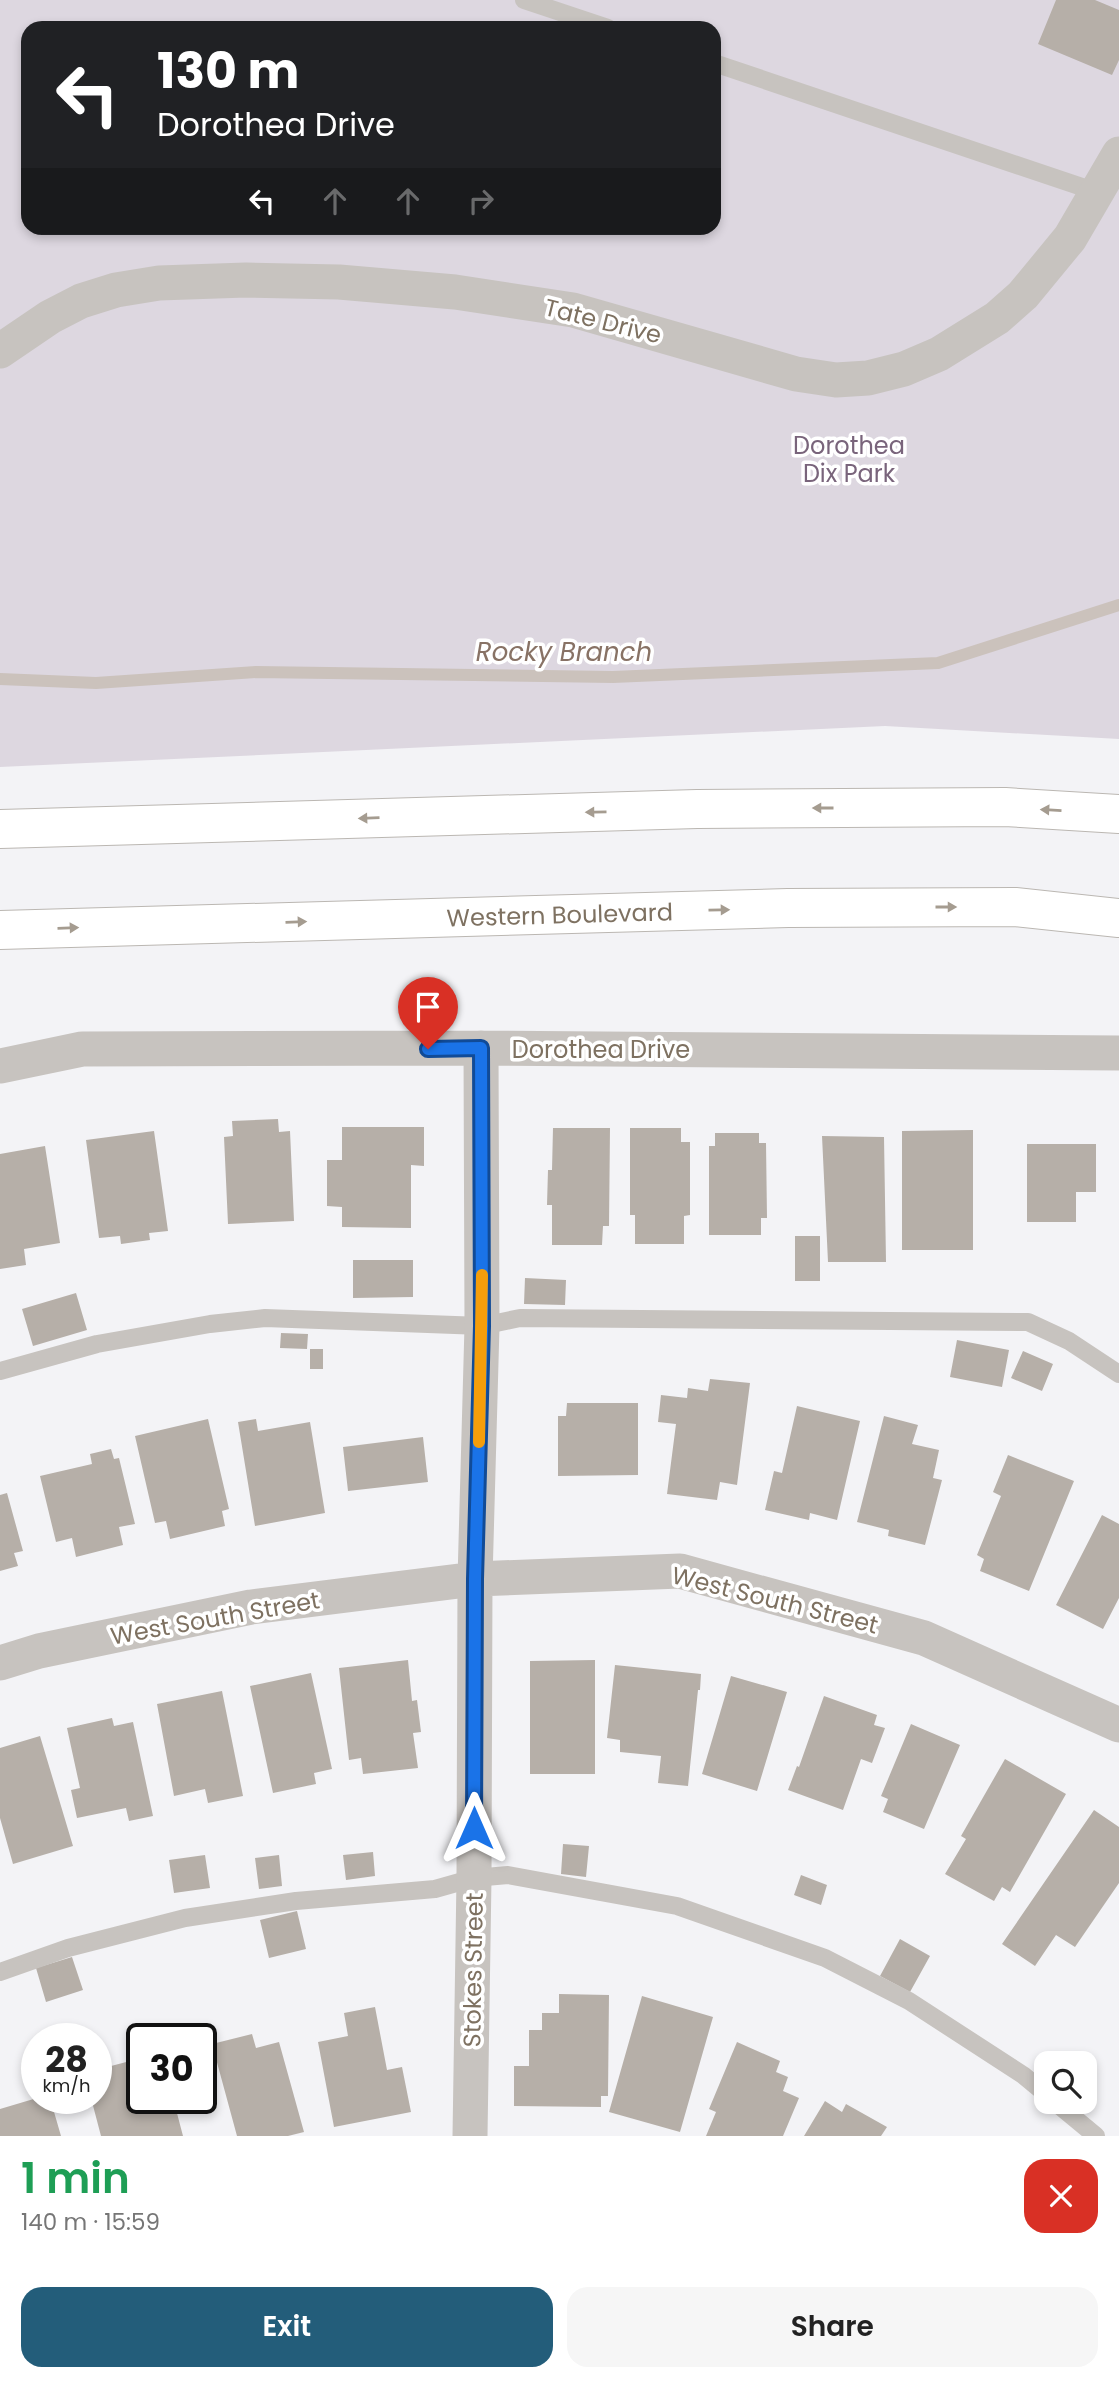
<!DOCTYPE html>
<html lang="en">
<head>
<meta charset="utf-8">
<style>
	:root { --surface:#fff; --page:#f6f6f6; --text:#222; --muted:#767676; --accent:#235d7a }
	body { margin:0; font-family:Poppins,sans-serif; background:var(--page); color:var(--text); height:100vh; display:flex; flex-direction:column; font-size:26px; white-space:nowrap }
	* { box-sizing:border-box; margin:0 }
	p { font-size:23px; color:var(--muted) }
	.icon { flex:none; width:38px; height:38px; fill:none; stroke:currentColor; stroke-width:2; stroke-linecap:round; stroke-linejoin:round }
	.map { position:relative; height:2136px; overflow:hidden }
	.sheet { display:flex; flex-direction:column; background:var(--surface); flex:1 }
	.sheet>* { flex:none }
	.top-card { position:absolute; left:21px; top:21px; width:700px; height:214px; border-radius:21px; box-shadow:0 4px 10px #0003; background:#202124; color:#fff; overflow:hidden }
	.buttons { position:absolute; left:1034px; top:2051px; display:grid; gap:14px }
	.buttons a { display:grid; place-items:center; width:63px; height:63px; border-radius:14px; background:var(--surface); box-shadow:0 4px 10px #0003; font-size:35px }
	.speed { position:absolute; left:21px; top:2023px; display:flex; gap:14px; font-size:35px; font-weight:700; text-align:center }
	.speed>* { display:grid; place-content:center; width:91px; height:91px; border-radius:50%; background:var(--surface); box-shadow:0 4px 10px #0003; line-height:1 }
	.speed small { font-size:18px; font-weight:400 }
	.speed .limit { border:4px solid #111; border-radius:10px; background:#fff; color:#111 }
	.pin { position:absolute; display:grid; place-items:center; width:60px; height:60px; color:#fff; margin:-72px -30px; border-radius:50% 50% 50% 0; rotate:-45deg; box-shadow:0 0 7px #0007 }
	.pin .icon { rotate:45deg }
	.me { position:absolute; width:77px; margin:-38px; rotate:0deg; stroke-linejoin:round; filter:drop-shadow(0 0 5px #0008) }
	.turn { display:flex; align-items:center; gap:24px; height:147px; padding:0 21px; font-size:32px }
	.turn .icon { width:91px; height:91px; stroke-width:2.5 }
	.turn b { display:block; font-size:49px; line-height:60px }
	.lanes { display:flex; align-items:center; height:66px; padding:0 21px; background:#0003; justify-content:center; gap:35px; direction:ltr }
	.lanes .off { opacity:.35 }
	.round { display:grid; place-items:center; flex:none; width:74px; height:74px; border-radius:21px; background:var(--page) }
	.overview { display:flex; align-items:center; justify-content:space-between; height:119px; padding:0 21px }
	h1 { font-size:42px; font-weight:600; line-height:52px; color:#1e9e55 }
	.cta { display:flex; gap:14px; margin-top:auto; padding:14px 21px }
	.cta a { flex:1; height:80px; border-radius:21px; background:var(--accent); color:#fff; font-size:28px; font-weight:600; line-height:80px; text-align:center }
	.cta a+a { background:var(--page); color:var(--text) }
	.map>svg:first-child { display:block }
	.green { fill:#ddd7e0; fill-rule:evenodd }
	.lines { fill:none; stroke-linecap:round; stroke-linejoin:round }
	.stream { stroke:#cbc2bc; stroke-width:12 }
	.building { fill:#b6afa8 }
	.primary-casing { stroke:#bbb7b2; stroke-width:40 }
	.lane { stroke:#c7c3bf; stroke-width:18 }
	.street { stroke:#c7c3bf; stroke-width:35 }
	.primary { stroke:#fff; stroke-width:38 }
	.oneway { fill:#a59c90 }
	.route-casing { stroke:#114b97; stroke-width:18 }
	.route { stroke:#1a73e8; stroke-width:12 }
	.slow { stroke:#f59e0b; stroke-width:12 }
	.labels { text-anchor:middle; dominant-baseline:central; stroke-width:7; stroke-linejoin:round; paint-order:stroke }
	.street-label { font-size:24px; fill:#7e7161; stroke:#fff }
	.park-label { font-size:24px; fill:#79647b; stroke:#fff }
	.water-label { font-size:26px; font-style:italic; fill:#887265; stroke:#fff }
</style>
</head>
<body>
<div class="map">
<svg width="1119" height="2136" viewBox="0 0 1119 2136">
	<rect width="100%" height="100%" fill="#f3f3f6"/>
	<path class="green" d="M 0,0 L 1119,0 L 1119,739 L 885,726 L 0,767 ZM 28,28 L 714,28 L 714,228 L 28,228 Z"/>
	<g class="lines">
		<path class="stream" d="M 0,679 L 96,683 L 256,672 L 613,677 L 938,663 L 1119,605"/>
	</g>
	<path class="building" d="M 1056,0 L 1095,0 L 1119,10 L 1119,60 L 1112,75 L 1038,44 Z
		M 278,1119 L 279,1132 L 290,1131 L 294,1221 L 228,1224 L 224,1137 L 233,1136 L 232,1121 Z
		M 342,1127 L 424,1127 L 424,1166 L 411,1165 L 411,1228 L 342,1227 L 342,1207 L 327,1206 L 327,1160 L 342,1160 Z
		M 553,1128 L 610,1128 L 609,1226 L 603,1226 L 602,1245 L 552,1245 L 552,1205 L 547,1205 L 548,1170 L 552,1170 Z
		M 630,1128 L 681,1128 L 681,1142 L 690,1142 L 690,1215 L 684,1216 L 684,1244 L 635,1244 L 635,1215 L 630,1215 Z
		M 973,1130 L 973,1250 L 902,1250 L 902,1131 Z
		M 154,1131 L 168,1231 L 149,1233 L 150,1240 L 121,1244 L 120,1236 L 99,1238 L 86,1140 Z
		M 715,1133 L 759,1133 L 759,1143 L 766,1143 L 767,1218 L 761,1218 L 761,1235 L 709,1235 L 709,1146 L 715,1146 Z
		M 822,1136 L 884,1137 L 886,1262 L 828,1262 Z
		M 1027,1144 L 1096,1144 L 1096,1192 L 1076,1192 L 1076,1222 L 1027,1222 Z
		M 45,1146 L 60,1243 L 24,1249 L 26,1265 L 0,1269 L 0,1154 Z
		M 795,1236 L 820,1236 L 820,1281 L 795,1281 Z
		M 353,1260 L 413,1260 L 413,1297 L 353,1298 Z
		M 525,1278 L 566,1280 L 565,1305 L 524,1304 Z
		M 76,1293 L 87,1330 L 33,1346 L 22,1309 Z
		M 281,1333 L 308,1334 L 307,1349 L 280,1348 Z
		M 957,1340 L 1009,1350 L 1002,1387 L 950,1377 Z
		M 310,1349 L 323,1349 L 323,1369 L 310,1369 Z
		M 1023,1351 L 1053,1364 L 1042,1391 L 1011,1378 Z
		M 710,1379 L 750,1383 L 737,1485 L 720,1482 L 717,1500 L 667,1494 L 676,1424 L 658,1422 L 661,1395 L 687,1398 L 688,1388 L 708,1391 Z
		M 567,1403 L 638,1403 L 638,1475 L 558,1476 L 558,1416 L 566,1416 Z
		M 797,1406 L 860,1421 L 837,1520 L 810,1513 L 809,1520 L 765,1510 L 774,1471 L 782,1473 Z
		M 884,1416 L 918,1425 L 912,1444 L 939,1450 L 933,1478 L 942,1480 L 925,1545 L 888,1536 L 889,1530 L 857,1522 Z
		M 208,1419 L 229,1509 L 222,1511 L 225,1526 L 170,1539 L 166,1521 L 155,1523 L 135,1436 Z
		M 256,1419 L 258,1431 L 310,1422 L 325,1513 L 255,1526 L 238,1422 Z
		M 423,1437 L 428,1482 L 348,1491 L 343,1447 Z
		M 111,1449 L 114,1459 L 119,1458 L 135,1524 L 119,1527 L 123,1545 L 76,1557 L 72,1538 L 56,1542 L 40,1476 L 92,1464 L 90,1454 Z
		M 1008,1455 L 1074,1481 L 1029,1591 L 980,1571 L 984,1559 L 977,1555 L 1001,1496 L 993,1492 Z
		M 7,1493 L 23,1551 L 14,1553 L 18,1566 L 0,1571 L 0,1495 Z
		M 1102,1515 L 1119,1524 L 1119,1598 L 1103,1629 L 1056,1605 Z
		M 408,1660 L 412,1701 L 417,1700 L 421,1732 L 413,1733 L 418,1768 L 363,1774 L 361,1758 L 349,1760 L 339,1668 Z
		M 595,1660 L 595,1774 L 530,1774 L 530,1661 Z
		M 615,1665 L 701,1674 L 700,1690 L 698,1690 L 688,1786 L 658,1783 L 661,1756 L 620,1752 L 620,1740 L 607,1738 Z
		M 311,1673 L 332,1769 L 314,1773 L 316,1784 L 273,1793 L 250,1686 Z
		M 731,1676 L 787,1692 L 757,1791 L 702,1774 Z
		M 222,1691 L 243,1796 L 208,1803 L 205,1789 L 174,1796 L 157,1704 Z
		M 824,1696 L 877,1715 L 874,1725 L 885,1728 L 872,1763 L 861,1759 L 843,1810 L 788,1790 L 797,1766 L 799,1767 Z
		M 112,1718 L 114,1726 L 133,1722 L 153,1816 L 129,1821 L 126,1808 L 77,1818 L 71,1790 L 80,1788 L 67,1728 Z
		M 911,1724 L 960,1745 L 924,1829 L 883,1812 L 888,1799 L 881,1796 Z
		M 40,1736 L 73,1846 L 13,1864 L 0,1818 L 0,1748 Z
		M 1005,1759 L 1066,1794 L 1010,1892 L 1002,1887 L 994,1901 L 945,1874 L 966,1839 L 961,1836 Z
		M 1094,1810 L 1119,1827 L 1119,1883 L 1075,1947 L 1056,1935 L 1035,1966 L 1002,1944 Z
		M 563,1844 L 589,1846 L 586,1877 L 561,1874 Z
		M 373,1852 L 375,1876 L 346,1880 L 343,1855 Z
		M 205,1855 L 210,1888 L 174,1893 L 169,1860 Z
		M 279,1855 L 282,1886 L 259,1889 L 255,1858 Z
		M 801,1875 L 827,1885 L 821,1905 L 794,1895 Z
		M 297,1911 L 306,1949 L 269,1958 L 260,1920 Z
		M 900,1939 L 930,1956 L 910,1992 L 880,1976 Z
		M 72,1957 L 83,1990 L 46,2002 L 36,1968 Z
		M 559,1994 L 609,1995 L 608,2096 L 601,2096 L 601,2107 L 514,2106 L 514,2066 L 529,2066 L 529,2030 L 542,2030 L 542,2013 L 559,2013 Z
		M 642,1996 L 713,2017 L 680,2132 L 609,2112 Z
		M 375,2007 L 387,2070 L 402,2067 L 411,2112 L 334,2127 L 318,2042 L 348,2036 L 344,2013 Z
		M 252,2034 L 256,2048 L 279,2042 L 304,2132 L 288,2136 L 237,2136 L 212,2044 Z
		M 737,2042 L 780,2061 L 776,2072 L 788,2077 L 783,2091 L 799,2098 L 783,2136 L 706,2136 L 716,2112 L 709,2109 Z
		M 130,2061 L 135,2080 L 142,2078 L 142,2098 L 173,2098 L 183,2136 L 101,2136 L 91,2098 L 96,2098 L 96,2070 Z
		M 37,2098 L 50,2098 L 61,2136 L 0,2136 L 0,2109 Z
		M 825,2101 L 842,2112 L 846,2104 L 887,2127 L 881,2136 L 804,2136 Z"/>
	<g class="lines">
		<g class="primary-casing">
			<g id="primary">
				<path d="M 0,829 L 697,809 L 1005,807 L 1119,814"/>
				<path id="s1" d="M 0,930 L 788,908 L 1015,907 L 1119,918"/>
			</g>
		</g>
		<path class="lane" d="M 524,0 L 608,28
			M 714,63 L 1097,192
			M 0,1371 L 97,1344 L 210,1324 L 265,1318 L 482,1326 L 520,1318 L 1028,1322 L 1069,1341 L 1119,1374
			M 0,1972 L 68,1948 L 185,1918 L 296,1901 L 435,1889 L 474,1878 L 508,1875 L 677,1906 L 825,1958 L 909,2001 L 1023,2075 L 1046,2094
			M 1055,2102 L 1096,2136"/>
		<path class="street" d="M 0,351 L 50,317 L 81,301 L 116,290 L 159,283 L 246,280 L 339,282 L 455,292 L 573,310 L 796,374 L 836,380 L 868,378 L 904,369 L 939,354 L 997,318 L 1023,295 L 1070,238 L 1119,154
			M 0,1066 L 82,1049 L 481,1048 L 1119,1053
			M 0,1663 L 39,1651 L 251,1607 L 475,1579 L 680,1571 L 924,1638 L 1119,1725
			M 470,2136 L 474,1878 L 475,1579 L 482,1326 L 481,1048"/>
		<use href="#primary" class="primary"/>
	</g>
	<defs><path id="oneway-solid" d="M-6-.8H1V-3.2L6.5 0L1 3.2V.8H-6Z" transform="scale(1.75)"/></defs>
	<g class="oneway">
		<use href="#oneway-solid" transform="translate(823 808) rotate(180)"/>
		<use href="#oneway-solid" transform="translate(1051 810) rotate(-177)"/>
		<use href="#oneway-solid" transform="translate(596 812) rotate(179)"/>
		<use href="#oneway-solid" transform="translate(369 818) rotate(178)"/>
		<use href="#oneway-solid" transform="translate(946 907)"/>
		<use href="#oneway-solid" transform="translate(719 910) rotate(-1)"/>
		<use href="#oneway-solid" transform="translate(296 922) rotate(-2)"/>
		<use href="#oneway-solid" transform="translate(68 928) rotate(-2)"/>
	</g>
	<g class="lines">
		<g class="route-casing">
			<path id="route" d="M 428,1049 L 481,1048 L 482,1326 L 475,1579 L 474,1828"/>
		</g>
		<use href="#route" class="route"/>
		<path class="slow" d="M 479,1442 L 482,1275"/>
	</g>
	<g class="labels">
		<g class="street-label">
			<text transform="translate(603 321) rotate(14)">Tate Drive</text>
			<text stroke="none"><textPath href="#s1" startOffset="560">Western Boulevard</textPath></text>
			<text x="601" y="1049">Dorothea Drive</text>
			<text transform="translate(775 1600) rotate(14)">West South Street</text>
			<text transform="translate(215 1618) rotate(-10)">West South Street</text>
			<text transform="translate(473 1970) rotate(-89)">Stokes Street</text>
		</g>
		<g class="park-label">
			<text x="849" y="445">Dorothea<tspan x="849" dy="28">Dix Park</tspan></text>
		</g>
		<g class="water-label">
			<text x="564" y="652">Rocky Branch</text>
		</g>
	</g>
</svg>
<div class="buttons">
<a><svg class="icon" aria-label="search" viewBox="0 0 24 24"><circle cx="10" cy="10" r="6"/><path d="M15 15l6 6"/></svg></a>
</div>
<div class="speed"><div>28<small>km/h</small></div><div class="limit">30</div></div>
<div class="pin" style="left:428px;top:1049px;background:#d93025"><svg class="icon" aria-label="arrive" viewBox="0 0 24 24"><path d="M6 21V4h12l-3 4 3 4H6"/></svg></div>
<svg class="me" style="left:474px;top:1828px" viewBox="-20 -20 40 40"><path d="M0-17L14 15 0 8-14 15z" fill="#1a73e8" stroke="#fff" stroke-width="4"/></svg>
<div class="top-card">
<div class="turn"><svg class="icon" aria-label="left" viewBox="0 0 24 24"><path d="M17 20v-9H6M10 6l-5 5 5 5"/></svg><div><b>130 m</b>Dorothea Drive</div></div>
<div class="lanes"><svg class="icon" aria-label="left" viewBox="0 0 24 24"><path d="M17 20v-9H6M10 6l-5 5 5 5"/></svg><svg class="icon off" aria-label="ahead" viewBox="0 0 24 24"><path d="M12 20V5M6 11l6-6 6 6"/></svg><svg class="icon off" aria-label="ahead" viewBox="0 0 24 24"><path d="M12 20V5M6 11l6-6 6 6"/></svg><svg class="icon off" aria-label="right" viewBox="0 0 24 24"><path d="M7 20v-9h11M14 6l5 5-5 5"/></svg></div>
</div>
</div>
<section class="sheet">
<div class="overview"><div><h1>1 min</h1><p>140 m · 15:59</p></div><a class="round" style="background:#d93025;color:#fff"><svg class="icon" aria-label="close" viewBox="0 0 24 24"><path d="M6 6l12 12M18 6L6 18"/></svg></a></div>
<div class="cta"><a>Exit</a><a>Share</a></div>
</section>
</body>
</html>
